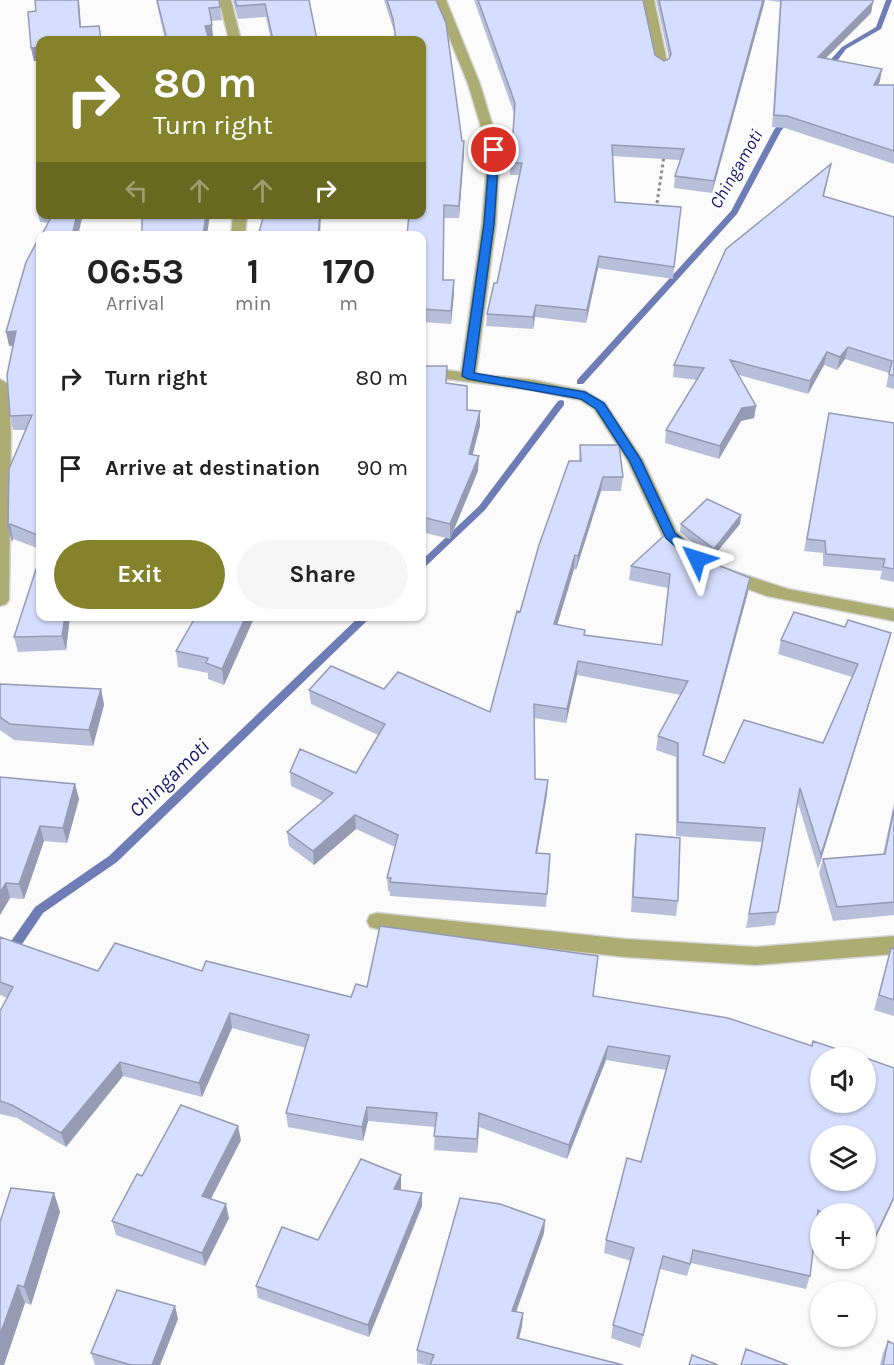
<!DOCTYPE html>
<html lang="en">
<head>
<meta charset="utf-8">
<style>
	:root { --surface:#fff; --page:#f6f6f6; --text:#222; --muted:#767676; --accent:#84822a }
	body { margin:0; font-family:Karla,sans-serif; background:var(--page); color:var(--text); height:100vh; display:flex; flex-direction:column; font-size:22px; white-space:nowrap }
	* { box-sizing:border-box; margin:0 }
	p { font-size:20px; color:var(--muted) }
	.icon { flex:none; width:33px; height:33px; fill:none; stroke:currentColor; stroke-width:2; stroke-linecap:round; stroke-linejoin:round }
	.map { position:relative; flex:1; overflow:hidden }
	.side { position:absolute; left:36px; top:231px; width:390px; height:390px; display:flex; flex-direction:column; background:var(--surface); border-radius:12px; box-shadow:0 2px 4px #0004 }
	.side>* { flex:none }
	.top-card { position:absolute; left:36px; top:36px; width:390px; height:183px; border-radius:12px; box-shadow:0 2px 4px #0004; background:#84822a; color:#fff; overflow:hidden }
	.buttons { position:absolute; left:810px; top:1047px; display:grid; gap:12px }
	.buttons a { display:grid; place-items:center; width:66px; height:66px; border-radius:50%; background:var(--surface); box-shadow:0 2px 4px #0004; font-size:30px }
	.pin { position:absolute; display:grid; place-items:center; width:51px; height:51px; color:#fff; margin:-26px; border:3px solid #fff; border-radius:50%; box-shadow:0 2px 6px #0007 }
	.me { position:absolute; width:66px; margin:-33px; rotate:311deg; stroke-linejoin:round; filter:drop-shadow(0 0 4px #0008) }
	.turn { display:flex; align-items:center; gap:21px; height:126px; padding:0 18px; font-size:27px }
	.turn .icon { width:78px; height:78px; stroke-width:2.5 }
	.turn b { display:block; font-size:42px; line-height:51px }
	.lanes { display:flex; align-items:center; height:57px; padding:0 18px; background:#0003; justify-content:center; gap:30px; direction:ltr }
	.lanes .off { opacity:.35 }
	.eta { display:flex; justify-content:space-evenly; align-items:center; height:102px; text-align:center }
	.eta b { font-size:36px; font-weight:700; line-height:42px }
	.primary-button { display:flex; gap:12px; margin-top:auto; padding:12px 18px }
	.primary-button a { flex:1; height:69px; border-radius:36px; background:var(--accent); color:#fff; font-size:24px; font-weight:700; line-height:69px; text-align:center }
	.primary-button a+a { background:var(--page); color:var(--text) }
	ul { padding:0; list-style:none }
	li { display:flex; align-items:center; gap:18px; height:90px; padding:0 18px }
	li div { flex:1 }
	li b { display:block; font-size:22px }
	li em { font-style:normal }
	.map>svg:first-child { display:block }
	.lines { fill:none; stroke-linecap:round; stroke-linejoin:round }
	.stream { fill:#6f7db6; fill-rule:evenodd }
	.minor-casing { stroke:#d6d6d8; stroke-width:3 }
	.path { stroke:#8c8d92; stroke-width:3; stroke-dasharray:3 3; stroke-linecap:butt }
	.minor { fill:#adad73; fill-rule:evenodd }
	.wall { fill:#b7bfda }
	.shaded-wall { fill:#959bb2 }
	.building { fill:#d5defe; stroke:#959bb2; stroke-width:1.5; fill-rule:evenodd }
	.route { fill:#1a73e8; stroke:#114b97; stroke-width:1.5 }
	.labels { text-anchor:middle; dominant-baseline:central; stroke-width:4.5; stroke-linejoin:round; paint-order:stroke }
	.far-water-label { font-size:18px; font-style:italic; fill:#19176e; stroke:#fff }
	.water-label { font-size:21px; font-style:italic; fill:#19176e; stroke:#fff }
</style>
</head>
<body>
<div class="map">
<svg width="894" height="1365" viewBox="0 0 894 1365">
	<rect width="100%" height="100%" fill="#fbfbfb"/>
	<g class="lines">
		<path class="stream" d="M 886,0 L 892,0 L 881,29 L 846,49 L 829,72 L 823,72 L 823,68 L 842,47 L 876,27 Z
			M 785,115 L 792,117 L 781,131 L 737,214 L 583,384 L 577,384 L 577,380 L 731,211 L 774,130 Z
			M 561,400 L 564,401 L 564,405 L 485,510 L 425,567 L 422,568 L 422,560 L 479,506 L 558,401 Z
			M 360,616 L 372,616 L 117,862 L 43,913 L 4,971 L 0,972 L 0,957 L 35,907 L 109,856 Z"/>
		<g class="minor-casing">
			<path id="minor" d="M 219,0 L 231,0 L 241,40 L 229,40 Z
				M 434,0 L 446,0 L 480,84 L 500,150 L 496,224 L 476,374 L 533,380 L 585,391 L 605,403 L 643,460 L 677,532 L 692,547 L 690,551 L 678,551 L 662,535 L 627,460 L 594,409 L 580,400 L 533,390 L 422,376 L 422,367 L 461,372 L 482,224 L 488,150 L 468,84 Z
				M 642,0 L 654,0 L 668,66 L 666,69 L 662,70 L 656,66 Z
				M 233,214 L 247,214 L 245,236 L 231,236 Z
				M 0,379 L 8,384 L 11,434 L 9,600 L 6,604 L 0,606 Z
				M 727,569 L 788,589 L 894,609 L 894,621 L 767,596 L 721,579 L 719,575 L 721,571 Z
				M 377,913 L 625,939 L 756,947 L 894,936 L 894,954 L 756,965 L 625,957 L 377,929 L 370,927 L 367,921 L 370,915 Z"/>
		</g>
		<path class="path" d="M 657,203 L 664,156"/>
		<use href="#minor" class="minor"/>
	</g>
	<path class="wall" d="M 156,0 L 219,0 L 222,20 L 211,21 L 213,38 L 209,39 L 209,40 L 165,40 Z
		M 233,0 L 309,0 L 317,40 L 271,40 L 266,17 L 238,19 Z
		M 384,0 L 436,0 L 462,141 L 464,141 L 459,218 L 444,218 L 443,280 L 454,293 L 451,324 L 422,322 L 422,40 L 395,40 L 394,31 Z
		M 474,0 L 643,0 L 655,55 L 664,61 L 669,59 L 656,0 L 765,0 L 712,193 L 674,188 L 675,176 L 680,160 L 612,156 L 615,202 L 681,207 L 673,279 L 598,268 L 586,323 L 535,317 L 533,329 L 486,326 L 487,314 L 497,283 L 520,175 L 510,175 L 514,113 Z
		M 765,0 L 873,0 L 871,13 L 826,58 L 880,81 L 878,85 L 894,85 L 894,164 L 785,128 L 772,127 L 780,2 Z
		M 40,40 L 40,214 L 83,214 L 48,223 L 40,222 L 37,208 L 39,61 L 34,61 L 31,48 Z
		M 831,164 L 824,197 L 894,217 L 894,389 L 886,387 L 889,373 L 845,359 L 837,370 L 824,365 L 808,394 L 739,375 L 756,406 L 754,418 L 741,421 L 719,459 L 665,443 L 666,430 L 697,380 L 673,377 L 674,365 Z
		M 40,236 L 40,549 L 13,539 L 12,542 L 8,527 L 26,430 L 13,430 L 10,416 L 13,346 L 9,346 Z
		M 422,366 L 447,383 L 480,426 L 472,455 L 478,471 L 450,539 L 422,532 Z
		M 829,413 L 894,423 L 894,582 L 880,579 L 882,571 L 823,566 L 823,553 L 804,551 Z
		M 580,445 L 623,477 L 621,491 L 601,491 L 576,570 L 574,569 L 557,625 L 585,635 L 662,645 L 668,588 L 629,580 L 631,566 L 703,561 L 748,592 L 704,755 L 724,763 L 823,743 L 852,677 L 778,654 L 781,640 L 845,627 L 891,633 L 818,869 L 798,803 L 775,925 L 746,928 L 762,842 L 676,836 L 676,757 L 656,750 L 658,736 L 681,695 L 577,675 L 566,723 L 534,718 L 535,779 L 548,780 L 547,794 L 537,853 L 550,854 L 546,907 L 390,896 L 390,892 L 388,891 L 387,878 L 395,847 L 356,829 L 314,865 L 289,846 L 287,832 L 323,801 L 291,786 L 290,772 L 356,773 L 378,735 L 311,704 L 309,690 L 384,689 L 490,712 L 520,612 L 579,461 Z
		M 741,515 L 740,524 L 712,558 L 680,532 L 681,524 Z
		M 40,616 L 70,616 L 66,650 L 18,652 L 14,637 Z
		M 255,616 L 224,685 L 208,679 L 208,673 L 178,667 L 176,651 Z
		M 0,684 L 101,689 L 104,705 L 93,746 L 14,740 L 0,730 Z
		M 0,777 L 75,784 L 79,799 L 67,843 L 44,841 L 24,899 L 10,898 L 0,915 Z
		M 894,803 L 894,915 L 833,921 L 819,873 L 823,859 L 883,854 Z
		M 636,834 L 678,901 L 676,916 L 631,912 L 634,850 Z
		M 0,937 L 98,971 L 202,971 L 351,997 L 367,987 L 593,996 L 812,1046 L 894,1068 L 894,1199 L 869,1252 L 866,1251 L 866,1214 L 820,1214 L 820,1227 L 816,1225 L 810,1276 L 806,1289 L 691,1263 L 687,1276 L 660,1269 L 640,1348 L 611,1338 L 613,1325 L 631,1261 L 604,1253 L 606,1240 L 641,1162 L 666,1070 L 606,1060 L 567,1159 L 479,1127 L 477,1153 L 434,1150 L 435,1127 L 368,1121 L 363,1141 L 288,1127 L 286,1113 L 306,1048 L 232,1028 L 202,1097 L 123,1076 L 66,1147 L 17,1118 L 0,1114 L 0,1011 L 7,998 L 0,995 Z
		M 891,948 L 894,949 L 894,1016 L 874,1010 Z
		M 241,1140 L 211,1199 L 229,1218 L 205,1266 L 116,1235 L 112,1221 L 142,1176 Z
		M 401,1188 L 400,1190 L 422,1206 L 369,1337 L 258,1298 L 256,1286 L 318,1240 Z
		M 54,1193 L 60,1212 L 31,1305 L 25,1303 L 4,1365 L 0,1365 L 0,1222 Z
		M 545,1220 L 544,1233 L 516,1312 L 523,1313 L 522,1326 L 519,1338 L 623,1365 L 426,1365 L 417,1363 L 417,1350 Z
		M 178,1319 L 160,1365 L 95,1365 L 91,1353 Z
		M 888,1341 L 894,1365 L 880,1365 L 883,1353 Z"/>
	<path class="shaded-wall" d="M 78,0 L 79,0 L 82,40 L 80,27 Z
		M 763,0 L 765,0 L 712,193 L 714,181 Z
		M 873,2 L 871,13 L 816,68 L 818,57 Z
		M 212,25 L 213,38 L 207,39 L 205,26 Z
		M 40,47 L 40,61 L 34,61 L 31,48 Z
		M 882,69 L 880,81 L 872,96 L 874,85 Z
		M 464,141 L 464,154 L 459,218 L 459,206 Z
		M 77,214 L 83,214 L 78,236 L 72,236 Z
		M 206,214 L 210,214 L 207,236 L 203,236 Z
		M 320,214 L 321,214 L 320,236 L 318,236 Z
		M 599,256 L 598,268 L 586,323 L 587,310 Z
		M 454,280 L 454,293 L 451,324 L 451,311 Z
		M 536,305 L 535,317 L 533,329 L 533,317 Z
		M 16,331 L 19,345 L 9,346 L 6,332 Z
		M 848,347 L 845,359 L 837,370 L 840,357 Z
		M 827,352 L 824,365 L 808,394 L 810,381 Z
		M 756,406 L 754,418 L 741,421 L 719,459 L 720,446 L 742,408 Z
		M 480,411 L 480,426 L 469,469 L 469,454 Z
		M 479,456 L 478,471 L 450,539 L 450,524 Z
		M 603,477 L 601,491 L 576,570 L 578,556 Z
		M 741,515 L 740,524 L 712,558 L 714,549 Z
		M 10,524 L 13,539 L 12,542 L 8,527 Z
		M 575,555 L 574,569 L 553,639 L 554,624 Z
		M 750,578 L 748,592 L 700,769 L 703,755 Z
		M 65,616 L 70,616 L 66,650 L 62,636 Z
		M 246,616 L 255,616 L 224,685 L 222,669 Z
		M 891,633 L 887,647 L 818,869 L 821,855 Z
		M 578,661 L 577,675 L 566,723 L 567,709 Z
		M 101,689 L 104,705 L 93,746 L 89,730 Z
		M 548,780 L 547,794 L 535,867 L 536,853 Z
		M 75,784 L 79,799 L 67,843 L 63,828 Z
		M 355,815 L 356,829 L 314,865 L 313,851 Z
		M 40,826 L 44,841 L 24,899 L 19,884 Z
		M 6,883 L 10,898 L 0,915 L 0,892 Z
		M 230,1013 L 232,1028 L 202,1097 L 199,1083 Z
		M 608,1046 L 606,1060 L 567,1159 L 569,1145 Z
		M 120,1062 L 123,1076 L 66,1147 L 61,1133 Z
		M 367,1107 L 368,1121 L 363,1141 L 362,1127 Z
		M 479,1113 L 479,1127 L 477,1153 L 477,1139 Z
		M 238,1126 L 241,1140 L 205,1210 L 202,1196 Z
		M 401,1175 L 401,1188 L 395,1202 L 394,1189 Z
		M 54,1193 L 60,1212 L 31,1305 L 24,1287 Z
		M 422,1193 L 422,1206 L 369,1337 L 368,1325 Z
		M 894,1197 L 894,1199 L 869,1252 L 874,1239 Z
		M 226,1204 L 229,1218 L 205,1266 L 202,1253 Z
		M 545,1220 L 544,1233 L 512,1323 L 512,1311 Z
		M 663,1256 L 660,1269 L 640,1348 L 643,1335 Z
		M 18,1285 L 25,1303 L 4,1365 L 0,1365 L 0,1335 Z
		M 175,1306 L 178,1319 L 160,1365 L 152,1365 Z
		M 523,1313 L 522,1326 L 516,1350 L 517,1338 Z"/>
	<path class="building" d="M 35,0 L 78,0 L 80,27 L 99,26 L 101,40 L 40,40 L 40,209 L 37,208 L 40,47 L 31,48 L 28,12 L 36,11 Z
		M 157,0 L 219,0 L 220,7 L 209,8 L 212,25 L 205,26 L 209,40 L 167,40 Z
		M 235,0 L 309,0 L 317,40 L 273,40 L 265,4 L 237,6 Z
		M 387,0 L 436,0 L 446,23 L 462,141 L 464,141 L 459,206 L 444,205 L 443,280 L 454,280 L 451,311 L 422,309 L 422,236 L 407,236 L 409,214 L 422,214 L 422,40 L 396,40 L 393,19 Z
		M 478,0 L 643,0 L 655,55 L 664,61 L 669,59 L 671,54 L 659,0 L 763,0 L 714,181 L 675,176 L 684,149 L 612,145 L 615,202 L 681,207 L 674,267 L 599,256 L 587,310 L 536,305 L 533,317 L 487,314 L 494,283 L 497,283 L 522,163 L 511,163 L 515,103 Z
		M 781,0 L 873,0 L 873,2 L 818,57 L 882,69 L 874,85 L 894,85 L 894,151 L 787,116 L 774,115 Z
		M 831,164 L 823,196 L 894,217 L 894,376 L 889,374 L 892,361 L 848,347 L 840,357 L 827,352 L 810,381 L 730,360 L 756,406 L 742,408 L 720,446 L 666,430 L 704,368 L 674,365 L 726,249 Z
		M 53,214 L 77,214 L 72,236 L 41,236 Z
		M 142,214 L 206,214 L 203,236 L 142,236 Z
		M 264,214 L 320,214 L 318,236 L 258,236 Z
		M 40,236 L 40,536 L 10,524 L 8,527 L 9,469 L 32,415 L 10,416 L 7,375 L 16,331 L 6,332 L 26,262 Z
		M 422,366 L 447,366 L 446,383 L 467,386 L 467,410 L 480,411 L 469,454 L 479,456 L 450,524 L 422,517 Z
		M 829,413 L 894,423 L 894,569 L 883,567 L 885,559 L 826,554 L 825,541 L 807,539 Z
		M 580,445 L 619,445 L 623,477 L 603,477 L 578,556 L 575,555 L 554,624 L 585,630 L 584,635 L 662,645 L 670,574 L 631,566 L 669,531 L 703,558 L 700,561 L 715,564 L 750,578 L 703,755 L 724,763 L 744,720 L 823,743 L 858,664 L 781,640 L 794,612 L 845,627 L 848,620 L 891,633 L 821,855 L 800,788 L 778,912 L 749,914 L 765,828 L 678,822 L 678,743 L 658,736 L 688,681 L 578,661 L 567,709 L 534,704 L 535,779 L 548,780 L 536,853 L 550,854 L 547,894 L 390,882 L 391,878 L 387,878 L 398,835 L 355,815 L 313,851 L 287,832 L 333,793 L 290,772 L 300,749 L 356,773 L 385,724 L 309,690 L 331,666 L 384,689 L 398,672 L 490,712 L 517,611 L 520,612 L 539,545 L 569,461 L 581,461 Z
		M 707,499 L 741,515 L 714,549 L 681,524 Z
		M 40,557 L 40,616 L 65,616 L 62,636 L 14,637 Z
		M 196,616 L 246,616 L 222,669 L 206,663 L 208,658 L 176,651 Z
		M 0,684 L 101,689 L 89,730 L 10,724 L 0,717 Z
		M 0,777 L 75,784 L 63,828 L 40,826 L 19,884 L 6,883 L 0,892 Z
		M 894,809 L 894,902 L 837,907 L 823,859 L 885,854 Z
		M 636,834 L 680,838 L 678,901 L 633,897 Z
		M 380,926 L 598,956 L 593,996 L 728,1018 L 812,1046 L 813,1041 L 863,1058 L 820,1058 L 820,1102 L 866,1102 L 866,1058 L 894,1068 L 894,1197 L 874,1239 L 866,1235 L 866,1214 L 824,1214 L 818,1210 L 810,1276 L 693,1250 L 690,1264 L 663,1256 L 643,1335 L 613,1325 L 634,1248 L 606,1240 L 627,1158 L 641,1162 L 670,1056 L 608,1046 L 569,1145 L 479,1113 L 477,1139 L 434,1136 L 437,1113 L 367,1107 L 362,1127 L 286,1113 L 309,1035 L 230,1013 L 199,1083 L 120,1062 L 61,1133 L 12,1105 L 0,1101 L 0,1011 L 13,987 L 0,982 L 0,937 L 98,971 L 115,943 L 202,971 L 206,961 L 351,997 L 356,984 L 367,987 ZM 820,1136 L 866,1136 L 866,1180 L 820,1180 Z
		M 891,948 L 894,949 L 894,1000 L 879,995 Z
		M 181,1105 L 238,1126 L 202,1196 L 226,1204 L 202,1253 L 112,1221 L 137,1174 L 142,1176 Z
		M 361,1159 L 401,1175 L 394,1189 L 422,1193 L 368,1325 L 256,1286 L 282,1227 L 318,1240 Z
		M 11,1188 L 54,1193 L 24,1287 L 18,1285 L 0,1335 L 0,1222 Z
		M 460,1198 L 500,1204 L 545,1220 L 512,1311 L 523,1313 L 517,1338 L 623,1365 L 430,1365 L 434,1355 L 417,1350 Z
		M 117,1290 L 175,1306 L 152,1365 L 131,1365 L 91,1353 Z
		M 888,1341 L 894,1344 L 894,1365 L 883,1365 Z
		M 746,1349 L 788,1365 L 741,1365 Z
		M 692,1355 L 718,1365 L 689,1365 Z"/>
	<path class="route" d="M 490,147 L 499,150 L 494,224 L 474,373 L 585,392 L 604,403 L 641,460 L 675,533 L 702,556 L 703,559 L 702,562 L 693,562 L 666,538 L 629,460 L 596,409 L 581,399 L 468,379 L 462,376 L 484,224 Z"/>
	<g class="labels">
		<g class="far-water-label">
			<text transform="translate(736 169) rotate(-60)">Chingamoti</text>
		</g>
		<g class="water-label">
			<text transform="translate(169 778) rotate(-44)">Chingamoti</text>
		</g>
	</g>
</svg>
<div class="buttons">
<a><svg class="icon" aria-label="sound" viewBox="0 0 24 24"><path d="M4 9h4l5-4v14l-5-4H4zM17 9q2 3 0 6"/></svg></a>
<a><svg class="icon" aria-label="layers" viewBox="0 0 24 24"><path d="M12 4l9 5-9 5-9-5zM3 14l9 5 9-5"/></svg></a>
<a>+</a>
<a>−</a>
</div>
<div class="pin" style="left:494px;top:150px;background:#d93025"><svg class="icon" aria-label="arrive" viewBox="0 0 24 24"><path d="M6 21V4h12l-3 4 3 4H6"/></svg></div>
<svg class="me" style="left:697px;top:559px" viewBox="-20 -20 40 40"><path d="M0-17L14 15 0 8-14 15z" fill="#1a73e8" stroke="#fff" stroke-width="4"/></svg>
<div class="top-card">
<div class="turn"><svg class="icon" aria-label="right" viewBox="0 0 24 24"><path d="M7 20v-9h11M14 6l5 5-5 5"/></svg><div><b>80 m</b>Turn right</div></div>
<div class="lanes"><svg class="icon off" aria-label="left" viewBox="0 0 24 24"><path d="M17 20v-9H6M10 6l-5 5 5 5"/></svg><svg class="icon off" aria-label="ahead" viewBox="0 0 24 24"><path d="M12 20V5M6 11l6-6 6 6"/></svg><svg class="icon off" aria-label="ahead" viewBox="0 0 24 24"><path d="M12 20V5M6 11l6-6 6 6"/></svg><svg class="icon" aria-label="right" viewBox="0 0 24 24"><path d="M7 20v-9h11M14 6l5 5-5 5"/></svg></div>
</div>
<section class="side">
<div class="eta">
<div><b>06:53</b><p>Arrival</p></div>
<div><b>1</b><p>min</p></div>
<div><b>170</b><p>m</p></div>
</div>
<ul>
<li><svg class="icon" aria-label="right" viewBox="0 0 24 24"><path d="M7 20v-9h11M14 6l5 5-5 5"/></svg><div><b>Turn right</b></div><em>80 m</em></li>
<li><svg class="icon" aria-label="arrive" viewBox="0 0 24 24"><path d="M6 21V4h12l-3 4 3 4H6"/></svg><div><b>Arrive at destination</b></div><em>90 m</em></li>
</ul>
<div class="primary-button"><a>Exit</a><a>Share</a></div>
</section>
</div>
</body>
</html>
